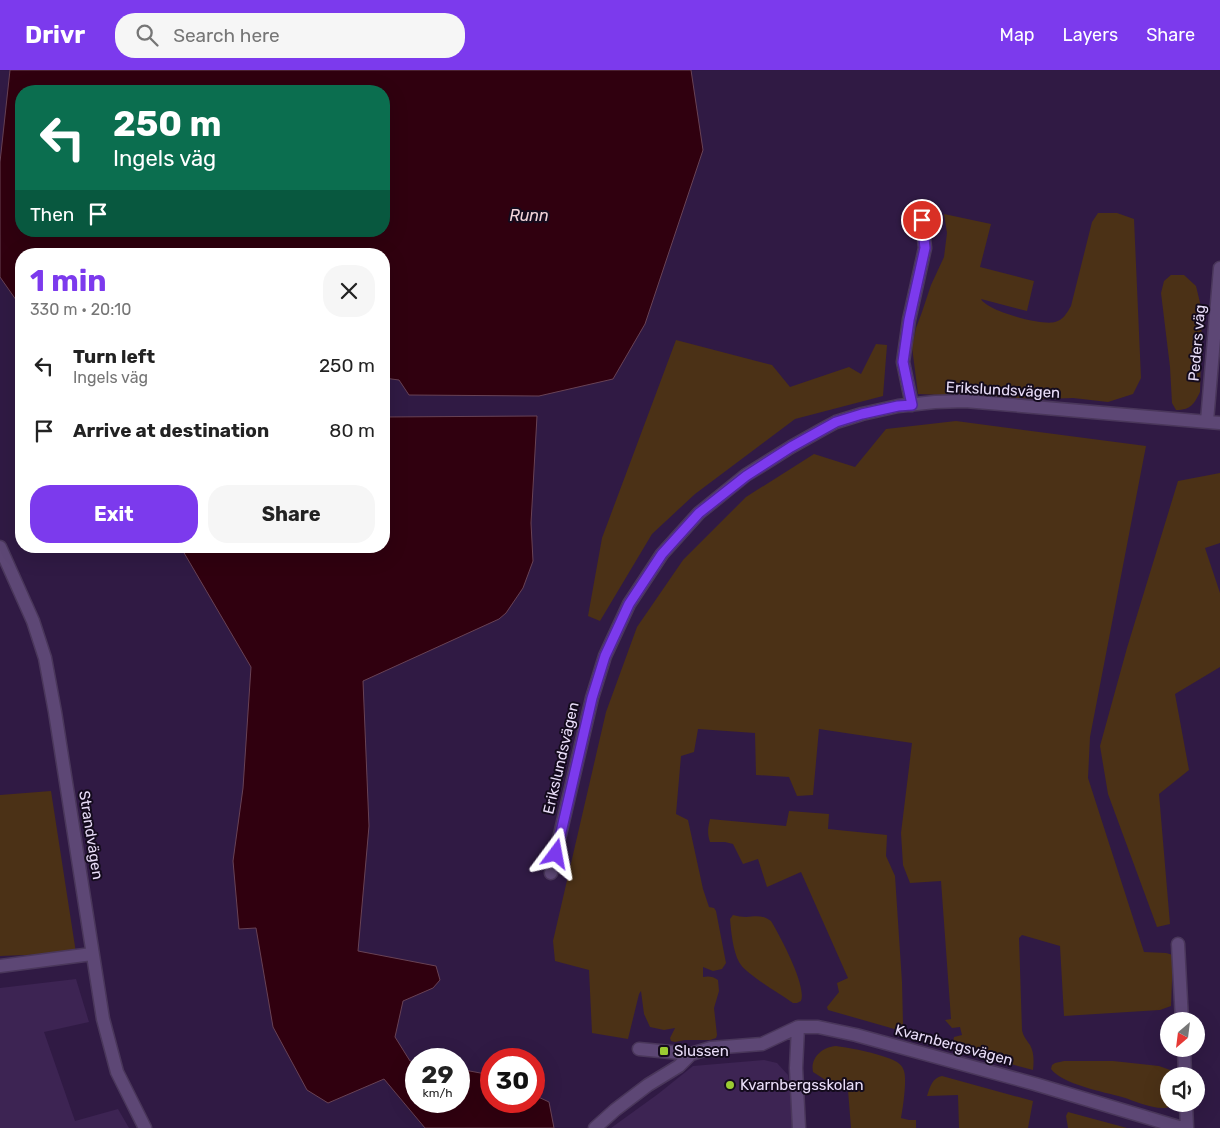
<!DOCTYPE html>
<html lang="en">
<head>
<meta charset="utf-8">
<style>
	:root { --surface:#fff; --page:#f6f6f6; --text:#222; --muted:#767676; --accent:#7c3aed }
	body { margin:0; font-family:Rubik,sans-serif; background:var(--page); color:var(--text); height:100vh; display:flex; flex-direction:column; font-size:19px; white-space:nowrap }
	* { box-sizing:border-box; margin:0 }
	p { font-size:16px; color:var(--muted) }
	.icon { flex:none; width:28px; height:28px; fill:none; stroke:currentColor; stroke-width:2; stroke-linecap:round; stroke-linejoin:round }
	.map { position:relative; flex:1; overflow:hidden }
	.details { position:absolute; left:15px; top:178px; width:375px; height:305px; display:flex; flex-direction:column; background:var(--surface); border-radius:20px; box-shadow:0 5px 20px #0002 }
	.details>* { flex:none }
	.hud { position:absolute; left:15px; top:15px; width:375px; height:152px; border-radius:20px; box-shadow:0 5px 20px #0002; background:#0b6e4f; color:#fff; overflow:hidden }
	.needle { width:32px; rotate:208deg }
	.buttons { position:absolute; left:1160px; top:942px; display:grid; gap:10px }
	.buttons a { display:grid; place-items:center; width:45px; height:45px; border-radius:50%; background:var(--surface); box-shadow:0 5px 20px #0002; font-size:25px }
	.speed { position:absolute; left:405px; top:978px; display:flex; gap:10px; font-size:25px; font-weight:700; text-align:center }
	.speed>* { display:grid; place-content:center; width:65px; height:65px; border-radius:50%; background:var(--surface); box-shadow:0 5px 20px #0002; line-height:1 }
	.speed small { font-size:12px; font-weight:400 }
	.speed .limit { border:8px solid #d22; background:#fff; color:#111 }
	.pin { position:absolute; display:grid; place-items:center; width:42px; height:42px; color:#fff; margin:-21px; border:2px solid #fff; border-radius:50%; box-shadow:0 1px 5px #0007 }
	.me { position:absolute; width:55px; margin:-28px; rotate:13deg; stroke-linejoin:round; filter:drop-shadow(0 0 4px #0008) }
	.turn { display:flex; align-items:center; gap:18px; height:105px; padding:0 15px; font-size:22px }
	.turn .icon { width:65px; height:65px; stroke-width:2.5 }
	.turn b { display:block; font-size:35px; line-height:42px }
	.then { display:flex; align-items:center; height:48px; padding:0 15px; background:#0003; gap:10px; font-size:19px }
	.round { display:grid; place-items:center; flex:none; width:52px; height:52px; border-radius:20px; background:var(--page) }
	.headline { display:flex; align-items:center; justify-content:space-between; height:85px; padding:0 15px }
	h1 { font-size:30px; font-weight:700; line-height:38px; color:var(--accent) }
	.action { display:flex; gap:10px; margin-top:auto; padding:10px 15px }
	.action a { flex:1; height:58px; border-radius:20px; background:var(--accent); color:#fff; font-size:20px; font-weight:700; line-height:58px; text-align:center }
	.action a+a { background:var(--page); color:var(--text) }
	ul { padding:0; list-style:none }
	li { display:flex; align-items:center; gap:15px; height:65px; padding:0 15px }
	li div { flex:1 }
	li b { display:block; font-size:19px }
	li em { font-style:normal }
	header { display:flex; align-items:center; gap:30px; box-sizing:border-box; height:70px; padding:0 25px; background:var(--accent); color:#fff }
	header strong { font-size:24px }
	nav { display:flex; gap:28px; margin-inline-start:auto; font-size:18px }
	.search { width:350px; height:45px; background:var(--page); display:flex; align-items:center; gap:12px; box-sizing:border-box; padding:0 18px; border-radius:20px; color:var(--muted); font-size:19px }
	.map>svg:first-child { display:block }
	.built { fill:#3d2453 }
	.green { fill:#4b3116 }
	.water { fill:#30000f; stroke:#684255; fill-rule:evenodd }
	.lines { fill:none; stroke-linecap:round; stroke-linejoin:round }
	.minor-casing { stroke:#4a375b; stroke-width:15 }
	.tertiary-casing { stroke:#4a375b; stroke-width:15 }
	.minor { stroke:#5d4775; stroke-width:12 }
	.tertiary { stroke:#5d4775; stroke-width:12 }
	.route-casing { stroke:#51269a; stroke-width:12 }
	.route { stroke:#7c3aed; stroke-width:9 }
	.poi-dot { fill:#9bcb32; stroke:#140b1d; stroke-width:2 }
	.labels { text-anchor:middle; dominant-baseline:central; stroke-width:4; stroke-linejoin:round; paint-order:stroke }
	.street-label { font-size:15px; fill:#e9ddf8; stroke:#140b1d }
	.poi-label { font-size:15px; fill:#e9ddf8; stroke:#140b1d; text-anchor:start }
	.water-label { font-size:16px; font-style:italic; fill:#f3d4da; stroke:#140b1d }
</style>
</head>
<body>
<header>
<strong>Drivr</strong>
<div class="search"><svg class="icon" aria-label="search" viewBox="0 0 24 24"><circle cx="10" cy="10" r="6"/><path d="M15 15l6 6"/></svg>Search here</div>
<nav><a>Map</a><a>Layers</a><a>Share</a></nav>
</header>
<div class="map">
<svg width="1220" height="1058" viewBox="0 0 1220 1058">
	<rect width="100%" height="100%" fill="#301a44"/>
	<path class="built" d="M 76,909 L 89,952 L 44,962 L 75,1051 L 118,1039 L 129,1058 L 0,1058 L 0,918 Z
		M 764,990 L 777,993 L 788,1005 L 792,1028 L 794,1058 L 611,1058 L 658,1024 L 693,996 Z"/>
	<path class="green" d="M 1098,143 L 1117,143 L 1134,149 L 1141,308 L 1133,324 L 1108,332 L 1073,328 L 1042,329 L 918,324 L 912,277 L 916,258 L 922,242 L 931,215 L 944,187 L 947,163 L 944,144 L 991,154 L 980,197 L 1034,211 L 1027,241 L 981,229 C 987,241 1042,256 1055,252 C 1063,250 1067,243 1071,236 L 1092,152 Z
		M 1171,205 L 1184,205 L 1196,216 L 1202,241 L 1200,322 C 1194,334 1191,340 1176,340 L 1172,333 L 1170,297 L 1161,223 L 1164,211 Z
		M 676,270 L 772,295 L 790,317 L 849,297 L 861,304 L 876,274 L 887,275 L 883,326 L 795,349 L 695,424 L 652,464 L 600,551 L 588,546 L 602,468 Z
		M 956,351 L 1146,376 L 1090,667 L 1088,708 L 1144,882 L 1166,883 L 1173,885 L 1171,936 L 1160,940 L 1064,946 L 1060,876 L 1022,865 L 1019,868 L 1022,960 C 1023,966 1026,969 1030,975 C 1034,982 1034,991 1033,1000 L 952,978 L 954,967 L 962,965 L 960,957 L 952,958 L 945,950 L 951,949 L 941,811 L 910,813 L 903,795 L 901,763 L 912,673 L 819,659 L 813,725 L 797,726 L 789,707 L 756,705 L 755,663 L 698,659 L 694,682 L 681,686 L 676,744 L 688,750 L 703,819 L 709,837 L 714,838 L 716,841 L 726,893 L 722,899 L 713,901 L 703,897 L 703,907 C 708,906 713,906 718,910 L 719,921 L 714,938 L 717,965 L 716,968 L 710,970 L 685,970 L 675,972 L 671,971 L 670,968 L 675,958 L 664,960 L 650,957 L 644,944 L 641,921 L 639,924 L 628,969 L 592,963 L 589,900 L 555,891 L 553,871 L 606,642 L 637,557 L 683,490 L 746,427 L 814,384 L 855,397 L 886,359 Z
		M 1220,403 L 1220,473 L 1205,478 L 1220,523 L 1220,597 L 1175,624 L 1189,700 L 1159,724 L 1170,854 L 1157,857 L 1108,724 L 1100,676 L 1127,578 L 1178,411 Z
		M 51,721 L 76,883 L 0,886 L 0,725 Z
		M 789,741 L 829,744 L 828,759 L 887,765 L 886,786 L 895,806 L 902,912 L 903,954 L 901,958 L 898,960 L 828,940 L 827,937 L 839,922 L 837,913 L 848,908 L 801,802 L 767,817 L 758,789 L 743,794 L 733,774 L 725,772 L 710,772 C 707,764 708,757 710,749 L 786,756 Z
		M 733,845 C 737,846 742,847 746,847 C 756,846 763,845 771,851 C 780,866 807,916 801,931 L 797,933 L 793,933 C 781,924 745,904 739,892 C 733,881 731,861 730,849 Z
		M 836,976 C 851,978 883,984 897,992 C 900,994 903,997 904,1001 C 907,1010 903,1037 901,1048 L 909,1050 L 916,1050 L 916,1058 L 851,1058 L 848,1020 L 831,1021 L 827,1011 L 813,1002 C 810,988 822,977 836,976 Z
		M 1064,991 L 1113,991 L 1159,996 L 1173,1001 L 1179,1006 L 1169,1006 L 1169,1034 L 1173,1034 C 1170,1037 1168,1038 1163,1038 C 1149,1038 1135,1031 1122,1027 C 1104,1022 1062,1014 1051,999 L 1052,995 L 1055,993 Z
		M 942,1006 L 1033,1031 L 1028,1058 L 959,1058 L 958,1025 L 927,1026 C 930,1017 932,1008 942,1006 Z
		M 1068,1042 L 1127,1058 L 1068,1058 L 1066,1046 Z"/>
	<path class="water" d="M 10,0 L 691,0 L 703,80 L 645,254 L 613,309 L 539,326 L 409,325 L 399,310 L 384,308 L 384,184 L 21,184 L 21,237 L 0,207 L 0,92 ZM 21,21 L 384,21 L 384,161 L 21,161 Z
		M 537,346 L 531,453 L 533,491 L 523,518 L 506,543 L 499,549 L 363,611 L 369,756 L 358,881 L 436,896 L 440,910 L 433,918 L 403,931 L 395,967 L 410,991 L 416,992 L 416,1031 L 459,1031 L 459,999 L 491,1005 L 491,1031 L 534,1031 L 534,1025 L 549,1032 L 554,1058 L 425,1058 L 384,1009 L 328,1033 L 307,1020 L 273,957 L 256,858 L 239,859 L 233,791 L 243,718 L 251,597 L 180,476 L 384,476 L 384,347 Z"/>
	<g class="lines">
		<g class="minor-casing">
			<path id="minor" d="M 912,335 L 903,292 L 909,250 L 925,178 L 922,150
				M 1207,351 L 1220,198
				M 551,803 L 592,628 L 605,586 L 629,534 L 662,484 L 699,443 L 746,405 L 791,377 L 823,359 L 836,352 L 862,344 L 898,336 L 935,332 L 965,331 L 1220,353
				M 1178,874 L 1182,951
				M 798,957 L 796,998 L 799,1058
				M 639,979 L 691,984 L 711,978 L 762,974 L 798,957 L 818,957 L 856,965 L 1035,1014 L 1182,1058
				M 1184,979 L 1185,1006
				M 1186,1034 L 1187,1058
				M 595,1058 L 615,1040 L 648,1015 L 679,996 L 691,984"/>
		</g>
		<g class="tertiary-casing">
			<path id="tertiary" d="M 0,477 L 33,551 L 45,588 L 55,642 L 103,949 L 117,1002 L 145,1058
				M 0,896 L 92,884"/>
		</g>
		<use href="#minor" class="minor"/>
		<use href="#tertiary" class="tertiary"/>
	</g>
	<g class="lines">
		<g class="route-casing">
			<path id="route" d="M 556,784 L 592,628 L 605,586 L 629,534 L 662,484 L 699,443 L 746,406 L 791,377 L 836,352 L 862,344 L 898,336 L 912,335 L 903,292 L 909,250 L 925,178 L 922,150"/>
		</g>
		<use href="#route" class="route"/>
	</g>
	<g class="poi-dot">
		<rect x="659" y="976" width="10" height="10" rx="2.5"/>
		<circle cx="730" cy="1015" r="5"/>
	</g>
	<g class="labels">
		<g class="street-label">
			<text transform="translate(1197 273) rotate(-85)">Peders väg</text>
			<text transform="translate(1003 320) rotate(3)">Erikslundsvägen</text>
			<text transform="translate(561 688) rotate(-77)">Erikslundsvägen</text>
			<text transform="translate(91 765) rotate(81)">Strandvägen</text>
			<text transform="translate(954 975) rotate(15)">Kvarnbergsvägen</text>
		</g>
		<g class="poi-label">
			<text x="674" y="981">Slussen</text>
			<text x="740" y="1015">Kvarnbergsskolan</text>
		</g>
		<g class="water-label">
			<text x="529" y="145">Runn</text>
		</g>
	</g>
</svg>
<div class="buttons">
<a><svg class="needle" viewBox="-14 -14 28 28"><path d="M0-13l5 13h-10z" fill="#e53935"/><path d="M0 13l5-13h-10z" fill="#767676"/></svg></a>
<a><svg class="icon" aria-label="sound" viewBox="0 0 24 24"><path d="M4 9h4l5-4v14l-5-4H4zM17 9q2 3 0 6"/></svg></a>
</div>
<div class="speed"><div>29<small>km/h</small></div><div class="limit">30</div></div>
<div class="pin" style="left:922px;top:150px;background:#d93025"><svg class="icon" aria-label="arrive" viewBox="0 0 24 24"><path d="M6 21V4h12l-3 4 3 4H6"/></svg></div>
<svg class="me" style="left:556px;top:784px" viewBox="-20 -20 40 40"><path d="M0-17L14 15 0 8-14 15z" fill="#7c3aed" stroke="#fff" stroke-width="4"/></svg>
<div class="hud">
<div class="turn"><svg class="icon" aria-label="left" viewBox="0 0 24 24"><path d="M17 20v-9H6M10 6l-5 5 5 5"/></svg><div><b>250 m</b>Ingels väg</div></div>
<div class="then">Then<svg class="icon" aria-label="arrive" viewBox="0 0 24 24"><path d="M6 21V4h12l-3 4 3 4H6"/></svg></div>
</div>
<section class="details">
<div class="headline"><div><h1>1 min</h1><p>330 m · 20:10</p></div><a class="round"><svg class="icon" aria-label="close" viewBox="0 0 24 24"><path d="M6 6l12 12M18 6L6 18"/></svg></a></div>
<ul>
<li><svg class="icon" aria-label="left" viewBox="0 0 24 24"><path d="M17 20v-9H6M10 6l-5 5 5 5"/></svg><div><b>Turn left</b><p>Ingels väg</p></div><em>250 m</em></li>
<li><svg class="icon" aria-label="arrive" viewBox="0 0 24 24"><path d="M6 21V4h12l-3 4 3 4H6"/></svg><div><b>Arrive at destination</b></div><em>80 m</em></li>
</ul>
<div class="action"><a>Exit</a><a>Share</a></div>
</section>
</div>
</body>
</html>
